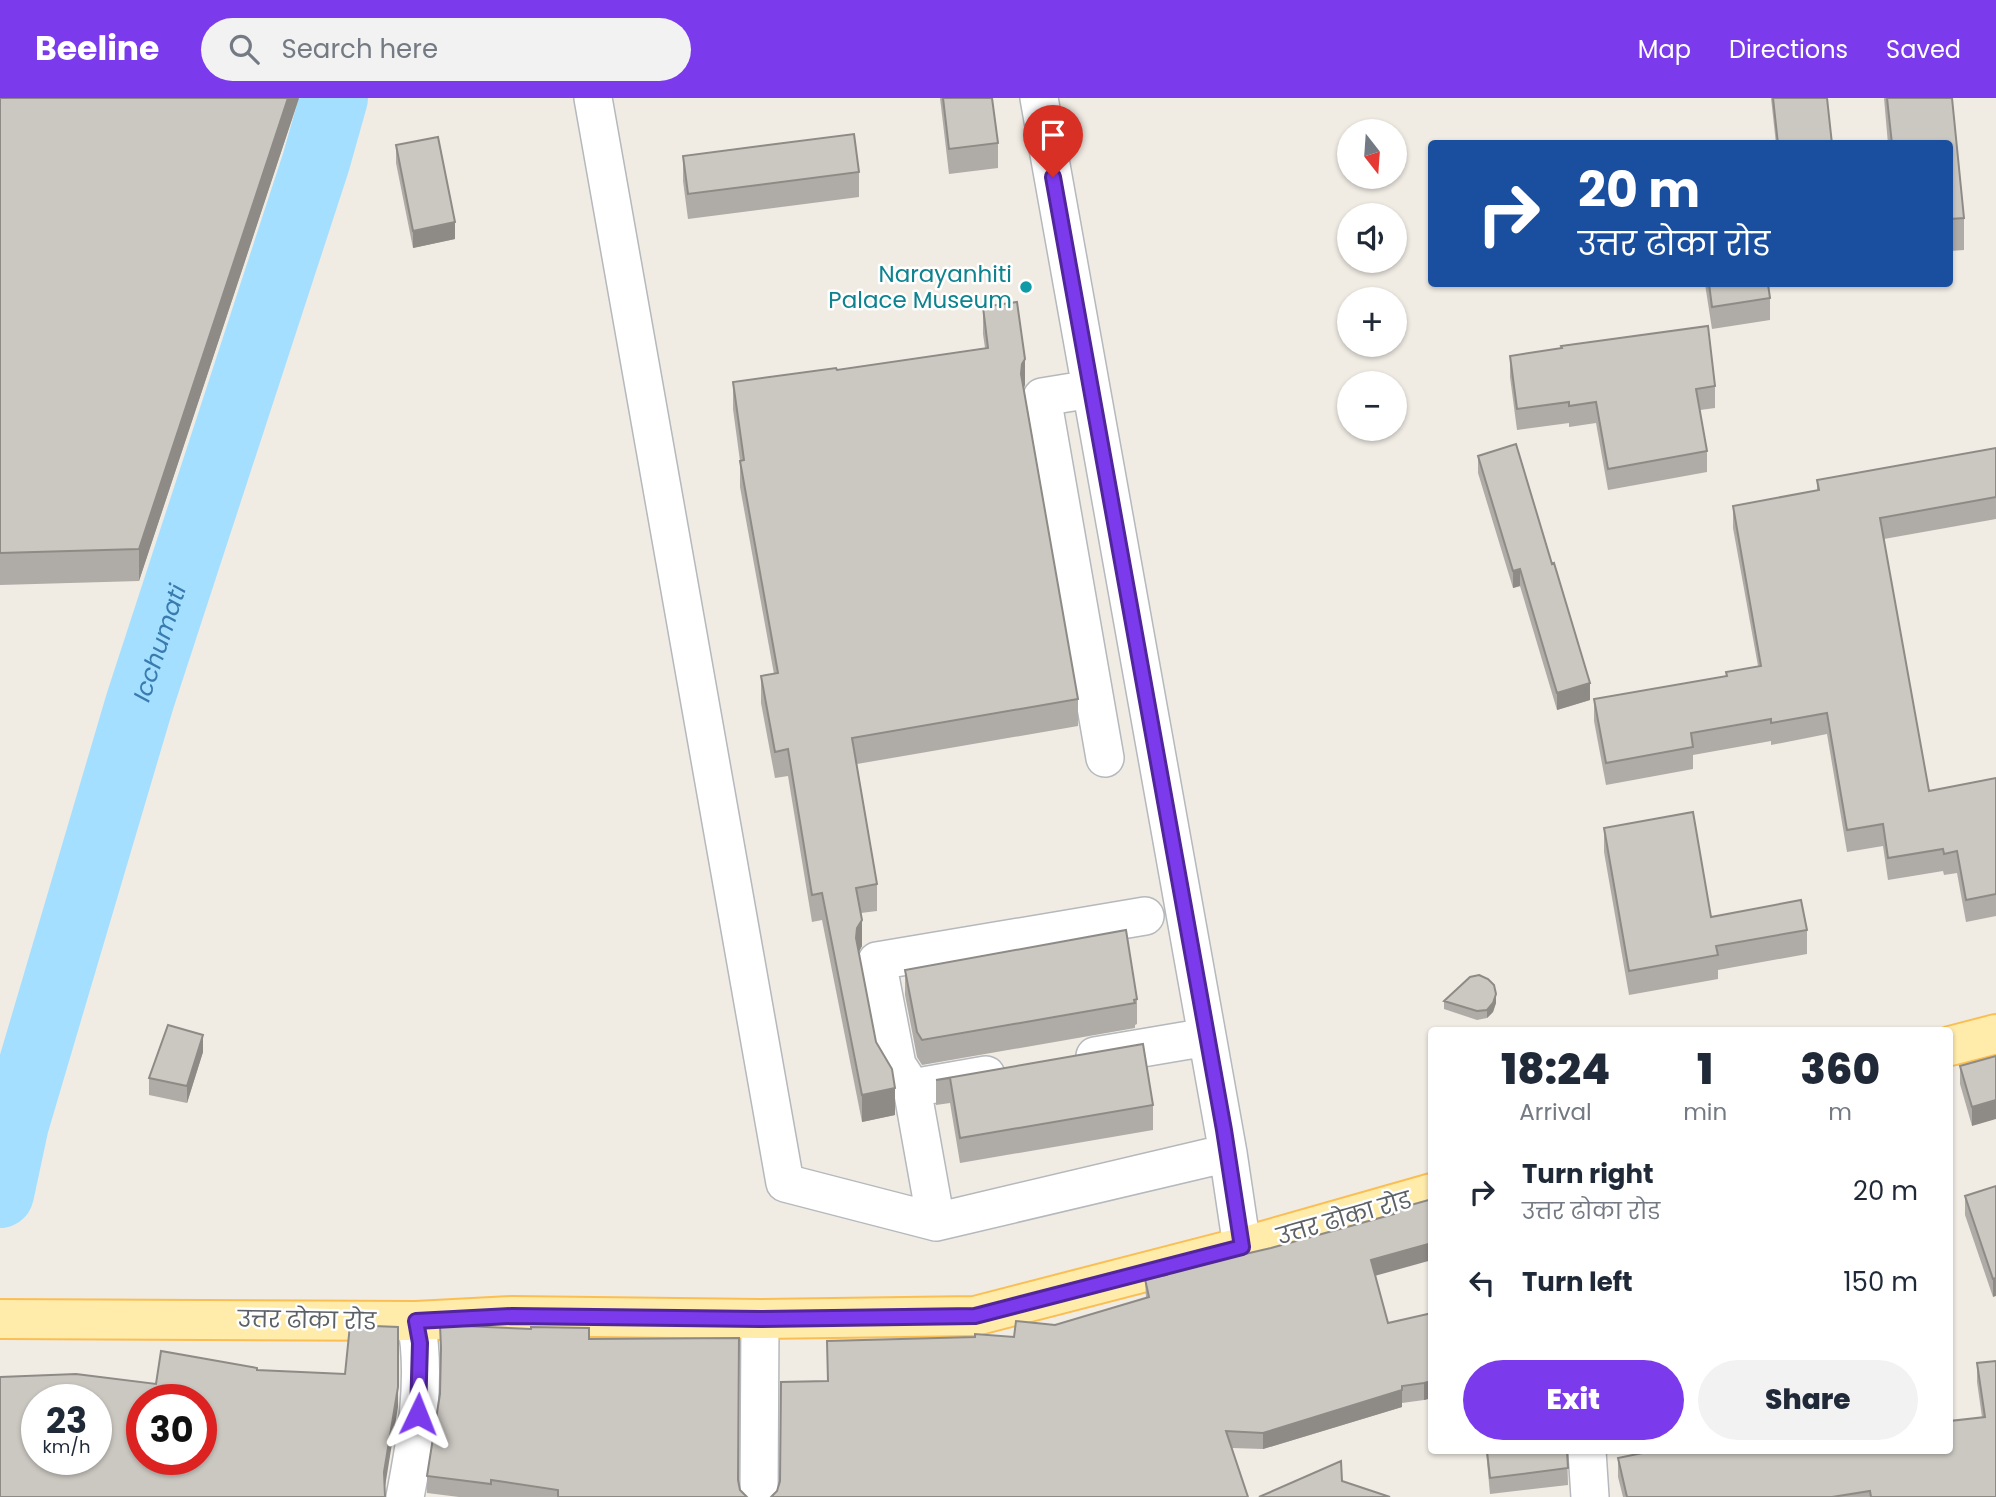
<!DOCTYPE html>
<html lang="en">
<head>
<meta charset="utf-8">
<style>
	:root { --surface:#fff; --page:#f2f2f3; --text:#1f2937; --muted:#747a83; --accent:#7c3aed }
	body { margin:0; font-family:Poppins,"Noto Sans Devanagari",sans-serif; background:var(--page); color:var(--text); height:100vh; display:flex; flex-direction:column; font-size:26px; white-space:nowrap }
	* { box-sizing:border-box; margin:0 }
	p { font-size:23px; color:var(--muted) }
	.icon { flex:none; width:38px; height:38px; fill:none; stroke:currentColor; stroke-width:2; stroke-linecap:round; stroke-linejoin:round }
	.map { position:relative; flex:1; overflow:hidden }
	.drawer { position:absolute; left:1428px; top:929px; width:525px; height:427px; display:flex; flex-direction:column; background:var(--surface); border-radius:7px; box-shadow:0 2px 5px #0004 }
	.drawer>* { flex:none }
	.banner { position:absolute; left:1428px; top:42px; width:525px; height:147px; border-radius:7px; box-shadow:0 2px 5px #0004; background:#1a4fa0; color:#fff; overflow:hidden }
	.needle { width:46px; rotate:163deg }
	.tools { position:absolute; left:1337px; top:21px; display:grid; gap:14px }
	.tools a { display:grid; place-items:center; width:70px; height:70px; border-radius:50%; background:var(--surface); box-shadow:0 2px 5px #0004; font-size:35px }
	.speed { position:absolute; left:21px; top:1286px; display:flex; gap:14px; font-size:35px; font-weight:700; text-align:center }
	.speed>* { display:grid; place-content:center; width:91px; height:91px; border-radius:50%; background:var(--surface); box-shadow:0 2px 5px #0004; line-height:1 }
	.speed small { font-size:18px; font-weight:400 }
	.speed .limit { border:10px solid #d22; background:#fff; color:#111 }
	.pin { position:absolute; display:grid; place-items:center; width:60px; height:60px; color:#fff; margin:-72px -30px; border-radius:50% 50% 50% 0; rotate:-45deg; box-shadow:0 0 7px #0007 }
	.pin .icon { rotate:45deg }
	.me { position:absolute; width:77px; margin:-38px; rotate:2deg; stroke-linejoin:round; filter:drop-shadow(0 0 5px #0008) }
	.turn { display:flex; align-items:center; gap:24px; height:147px; padding:0 35px; font-size:32px }
	.turn .icon { width:91px; height:91px; stroke-width:2.5 }
	.turn b { display:block; font-size:49px; line-height:60px }
	.eta { display:flex; justify-content:space-evenly; align-items:center; height:119px; text-align:center }
	.eta b { font-size:42px; font-weight:800; line-height:49px }
	.button { display:flex; gap:14px; margin-top:auto; padding:14px 35px }
	.button a { flex:1; height:80px; border-radius:42px; background:var(--accent); color:#fff; font-size:28px; font-weight:800; line-height:80px; text-align:center }
	.button a+a { background:var(--page); color:var(--text) }
	ul { padding:0; list-style:none }
	li { display:flex; align-items:center; gap:21px; height:91px; padding:0 35px }
	li div { flex:1 }
	li b { display:block; font-size:26px }
	li em { font-style:normal }
	header { display:flex; align-items:center; gap:42px; box-sizing:border-box; height:98px; padding:0 35px; background:var(--accent); color:#fff }
	header strong { font-size:33px }
	nav { display:flex; gap:38px; margin-inline-start:auto; font-size:24px }
	.search { width:490px; height:63px; background:var(--page); display:flex; align-items:center; gap:18px; box-sizing:border-box; padding:0 24px; border-radius:38px; color:var(--muted); font-size:26px }
	.map>svg:first-child { display:block }
	.lines { fill:none; stroke-linecap:round; stroke-linejoin:round }
	.river { stroke:#a5dfff; stroke-width:68 }
	.minor-casing { stroke:#b5b8bc; stroke-width:40 }
	.major-casing { stroke:#fbbe52; stroke-width:42 }
	.minor { stroke:#fff; stroke-width:37 }
	.major { stroke:#ffebaa; stroke-width:38 }
	.wall { fill:#afaba6 }
	.shaded-wall { fill:#8e8b87 }
	.building { fill:#cbc7c1; stroke:#8e8b87; stroke-width:2; fill-rule:evenodd }
	.route-casing { stroke:#51269a; stroke-width:18 }
	.route { stroke:#7c3aed; stroke-width:12 }
	.culture-dot { fill:#0f9aa8; stroke:#fff; stroke-width:2.5 }
	.labels { text-anchor:middle; dominant-baseline:central; stroke-width:5; stroke-linejoin:round; paint-order:stroke }
	.culture-label { font-size:23px; fill:#0d838f; stroke:#fff; text-anchor:end }
	.street-label { font-size:23px; fill:#5c6166; stroke:#fff }
	.water-label { font-size:24px; font-style:italic; fill:#387baf; stroke:#fff }
</style>
</head>
<body>
<header>
<strong>Beeline</strong>
<div class="search"><svg class="icon" aria-label="search" viewBox="0 0 24 24"><circle cx="10" cy="10" r="6"/><path d="M15 15l6 6"/></svg>Search here</div>
<nav><a>Map</a><a>Directions</a><a>Saved</a></nav>
</header>
<div class="map">
<svg width="1996" height="1399" viewBox="0 0 1996 1399">
	<rect width="100%" height="100%" fill="#f0ece4"/>
	<g class="lines">
		<path class="river" id="s1" d="M 0,1096 L 15,1026 L 140,603 L 316,64 L 334,0"/>
		<g class="minor-casing">
			<path id="minor" d="M 593,0 L 785,1085 L 936,1124 L 1228,1055
				M 1039,0 L 1228,1055 L 1242,1149
				M 1091,291 L 1042,299 L 1105,660
				M 1095,958 L 1207,939
				M 912,990 L 897,967 L 877,863 L 1145,818
				M 936,1124 L 912,990 L 986,977
				M 1587,1353 L 1590,1399
				M 405,1399 C 416,1342 427,1281 416,1223
				M 759,1399 L 760,1221"/>
		</g>
		<g class="major-casing">
			<path id="major" d="M 1950,948 L 1996,936
				M 0,1221 L 416,1223 L 512,1218 L 760,1221 L 975,1218 L 1242,1149 L 1432,1095"/>
		</g>
		<use href="#minor" class="minor"/>
		<use href="#major" class="major"/>
	</g>
	<path class="wall" d="M 0,0 L 299,0 L 139,483 L 0,487 Z
		M 940,0 L 992,0 L 998,45 L 998,70 L 949,76 Z
		M 1771,0 L 1827,0 L 1832,46 L 1776,46 Z
		M 1884,0 L 1952,0 L 1964,120 L 1964,152 L 1950,153 L 1950,46 L 1888,46 Z
		M 396,47 L 455,141 L 413,150 L 396,65 Z
		M 683,58 L 859,74 L 859,99 L 688,121 L 683,83 Z
		M 1705,186 L 1768,186 L 1770,200 L 1770,222 L 1712,231 Z
		M 983,209 L 1025,287 L 1024,290 L 1078,601 L 1078,628 L 857,666 L 877,786 L 877,813 L 861,815 L 862,848 L 859,854 L 876,944 L 895,1017 L 862,1024 L 822,822 L 812,824 L 788,678 L 775,680 L 761,605 L 761,578 L 774,576 L 740,389 L 740,363 L 733,311 L 733,284 L 837,272 L 985,250 L 983,236 Z
		M 1561,248 L 1715,288 L 1715,310 L 1700,312 L 1707,353 L 1707,374 L 1608,392 L 1596,325 L 1569,329 L 1569,325 L 1517,332 L 1510,279 L 1510,258 L 1561,250 Z
		M 1996,350 L 1996,421 L 1884,441 L 1929,693 L 1996,680 L 1996,818 L 1966,824 L 1957,775 L 1944,777 L 1943,773 L 1888,782 L 1883,748 L 1847,754 L 1827,636 L 1771,647 L 1771,643 L 1693,657 L 1693,671 L 1606,687 L 1594,623 L 1594,601 L 1726,578 L 1726,574 L 1758,568 L 1733,430 L 1733,408 L 1817,393 L 1817,382 Z
		M 1478,358 L 1590,602 L 1557,612 L 1520,488 L 1513,490 L 1478,375 Z
		M 1604,730 L 1711,819 L 1807,832 L 1807,856 L 1718,872 L 1718,881 L 1629,897 L 1604,754 Z
		M 905,872 L 1137,901 L 1137,926 L 1135,927 L 1135,930 L 922,967 L 917,959 L 905,897 Z
		M 1444,903 L 1496,905 L 1493,914 L 1487,920 L 1477,922 L 1444,911 Z
		M 1143,946 L 1153,1007 L 1153,1032 L 960,1065 L 950,1005 L 936,1007 L 936,982 Z
		M 203,954 L 187,1005 L 149,997 L 149,980 Z
		M 1996,958 L 1972,1028 L 1960,986 L 1960,968 Z
		M 1996,1088 L 1993,1199 L 1965,1117 L 1965,1098 Z
		M 1432,1101 L 1375,1178 L 1388,1225 L 1432,1215 L 1432,1300 L 1424,1302 L 1402,1305 L 1402,1309 L 1263,1351 L 1232,1350 L 777,1393 L 828,1283 L 1014,1239 L 1055,1227 L 1146,1200 L 1145,1181 L 1271,1150 L 1393,1117 L 1393,1112 Z
		M 440,1227 L 589,1241 L 738,1382 L 740,1392 L 747,1399 L 459,1399 L 427,1395 L 427,1378 L 440,1296 L 441,1260 Z
		M 1996,1253 L 1996,1399 L 1623,1399 L 1618,1379 L 1618,1360 L 1950,1353 L 1982,1319 L 1977,1284 L 1977,1265 L 1996,1263 Z
		M 1486,1353 L 1567,1353 L 1568,1387 L 1490,1396 Z"/>
	<path class="shaded-wall" d="M 288,0 L 299,0 L 139,483 L 139,451 Z
		M 455,124 L 455,141 L 413,150 L 413,133 Z
		M 1025,261 L 1025,287 L 1022,292 L 1022,266 Z
		M 1520,471 L 1520,488 L 1513,490 L 1513,473 Z
		M 1590,585 L 1590,602 L 1557,612 L 1557,595 Z
		M 862,822 L 862,848 L 857,857 L 856,867 L 857,830 Z
		M 1496,896 L 1496,905 L 1493,914 L 1487,920 L 1487,912 Z
		M 203,937 L 203,954 L 187,1005 L 187,988 Z
		M 895,990 L 895,1017 L 862,1024 L 862,997 Z
		M 1996,1002 L 1996,1021 L 1972,1028 L 1972,1009 Z
		M 1432,1145 L 1432,1162 L 1371,1179 L 1371,1162 Z
		M 1996,1180 L 1996,1198 L 1993,1199 L 1993,1181 Z
		M 398,1229 L 398,1309 L 384,1395 L 384,1374 Z
		M 1432,1283 L 1432,1300 L 1424,1302 L 1424,1285 Z
		M 1402,1292 L 1402,1309 L 1263,1351 L 1263,1335 Z"/>
	<path class="building" d="M 0,0 L 288,0 L 139,451 L 0,455 Z
		M 943,0 L 992,0 L 998,45 L 949,51 Z
		M 1773,0 L 1827,0 L 1832,46 L 1778,46 Z
		M 1887,0 L 1952,0 L 1964,120 L 1950,121 L 1950,46 L 1892,46 Z
		M 854,36 L 859,74 L 688,96 L 683,58 Z
		M 438,39 L 455,124 L 413,133 L 396,47 Z
		M 1709,186 L 1768,186 L 1770,200 L 1712,209 Z
		M 1017,204 L 1025,261 L 1022,266 L 1021,276 L 1078,601 L 852,640 L 877,786 L 856,790 L 862,822 L 857,830 L 856,840 L 876,944 L 892,971 L 895,990 L 862,997 L 822,795 L 812,797 L 788,651 L 775,654 L 761,578 L 778,575 L 740,363 L 744,362 L 733,284 L 836,270 L 837,272 L 988,250 L 983,209 Z
		M 1708,228 L 1715,288 L 1696,291 L 1707,353 L 1608,371 L 1596,304 L 1569,308 L 1569,304 L 1517,311 L 1510,258 L 1562,250 L 1561,248 Z
		M 1516,346 L 1552,466 L 1554,465 L 1590,585 L 1557,595 L 1520,471 L 1513,473 L 1478,358 Z
		M 1996,350 L 1996,399 L 1880,420 L 1929,693 L 1996,680 L 1996,796 L 1966,802 L 1957,753 L 1944,756 L 1943,751 L 1888,760 L 1883,726 L 1847,732 L 1827,615 L 1771,625 L 1771,621 L 1691,635 L 1693,649 L 1606,665 L 1594,601 L 1727,578 L 1726,574 L 1761,568 L 1733,408 L 1819,392 L 1817,382 Z
		M 1693,714 L 1711,819 L 1801,802 L 1807,832 L 1716,848 L 1718,857 L 1629,873 L 1604,730 Z
		M 1126,832 L 1137,901 L 1134,902 L 1135,905 L 922,942 L 917,934 L 905,872 Z
		M 1479,877 L 1488,881 L 1494,887 L 1496,896 L 1493,905 L 1487,912 L 1477,913 L 1444,903 L 1470,879 Z
		M 168,927 L 203,937 L 187,988 L 149,980 Z
		M 1143,946 L 1153,1007 L 960,1040 L 950,980 L 936,982 Z
		M 1996,958 L 1996,1002 L 1972,1009 L 1960,968 Z
		M 1996,1088 L 1996,1180 L 1993,1181 L 1965,1098 Z
		M 1432,1101 L 1432,1145 L 1371,1162 L 1388,1225 L 1432,1215 L 1432,1283 L 1424,1285 L 1402,1288 L 1402,1292 L 1263,1335 L 1226,1333 L 1248,1399 L 771,1399 L 777,1393 L 780,1383 L 781,1284 L 828,1283 L 827,1243 L 975,1239 L 975,1236 L 1014,1239 L 1016,1223 L 1055,1227 L 1149,1199 L 1145,1181 L 1167,1177 L 1167,1174 L 1271,1150 L 1394,1116 L 1393,1112 Z
		M 350,1227 L 398,1229 L 398,1289 L 384,1374 L 385,1399 L 0,1399 L 0,1279 L 76,1276 L 156,1286 L 161,1253 L 257,1270 L 257,1272 L 345,1276 ZM 37,1302 L 96,1302 L 96,1362 L 37,1362 ZM 142,1302 L 201,1302 L 201,1362 L 142,1362 Z
		M 440,1227 L 531,1231 L 531,1229 L 589,1230 L 589,1241 L 739,1240 L 738,1382 L 740,1392 L 747,1399 L 558,1399 L 558,1392 L 491,1382 L 491,1386 L 427,1378 L 440,1296 L 441,1250 Z
		M 1996,1263 L 1996,1399 L 1871,1399 L 1870,1393 L 1832,1399 L 1627,1399 L 1618,1360 L 1652,1353 L 1950,1353 L 1950,1323 L 1985,1319 L 1977,1265 Z
		M 1487,1353 L 1567,1353 L 1568,1370 L 1490,1380 Z
		M 1341,1363 L 1342,1383 L 1390,1399 L 1259,1399 Z"/>
	<g class="lines">
		<g class="route-casing">
			<path id="route" d="M 418,1316 L 420,1245 L 416,1223 L 512,1218 L 760,1221 L 975,1218 L 1242,1149 L 1224,1032 L 1053,79"/>
		</g>
		<use href="#route" class="route"/>
	</g>
	<circle class="culture-dot" cx="1026" cy="189" r="7"/>
	<g class="labels">
		<g class="culture-label">
			<text x="1012" y="176">Narayanhiti<tspan x="1012" dy="26">Palace Museum</tspan></text>
		</g>
		<g class="street-label">
			<text transform="translate(1344 1120) rotate(-16)">उत्तर ढोका रोड</text>
			<text transform="translate(307 1222) rotate(1)">उत्तर ढोका रोड</text>
		</g>
		<g class="water-label">
			<text stroke="none"><textPath href="#s1" startOffset="574">Icchumati</textPath></text>
		</g>
	</g>
</svg>
<div class="tools">
<a><svg class="needle" viewBox="-14 -14 28 28"><path d="M0-13l5 13h-10z" fill="#e53935"/><path d="M0 13l5-13h-10z" fill="#747a83"/></svg></a>
<a><svg class="icon" aria-label="sound" viewBox="0 0 24 24"><path d="M4 9h4l5-4v14l-5-4H4zM17 9q2 3 0 6"/></svg></a>
<a>+</a>
<a>−</a>
</div>
<div class="speed"><div>23<small>km/h</small></div><div class="limit">30</div></div>
<div class="pin" style="left:1053px;top:79px;background:#d93025"><svg class="icon" aria-label="arrive" viewBox="0 0 24 24"><path d="M6 21V4h12l-3 4 3 4H6"/></svg></div>
<svg class="me" style="left:418px;top:1316px" viewBox="-20 -20 40 40"><path d="M0-17L14 15 0 8-14 15z" fill="#7c3aed" stroke="#fff" stroke-width="4"/></svg>
<div class="banner">
<div class="turn"><svg class="icon" aria-label="right" viewBox="0 0 24 24"><path d="M7 20v-9h11M14 6l5 5-5 5"/></svg><div><b>20 m</b>उत्तर ढोका रोड</div></div>
</div>
<section class="drawer">
<div class="eta">
<div><b>18:24</b><p>Arrival</p></div>
<div><b>1</b><p>min</p></div>
<div><b>360</b><p>m</p></div>
</div>
<ul>
<li><svg class="icon" aria-label="right" viewBox="0 0 24 24"><path d="M7 20v-9h11M14 6l5 5-5 5"/></svg><div><b>Turn right</b><p>उत्तर ढोका रोड</p></div><em>20 m</em></li>
<li><svg class="icon" aria-label="left" viewBox="0 0 24 24"><path d="M17 20v-9H6M10 6l-5 5 5 5"/></svg><div><b>Turn left</b></div><em>150 m</em></li>
</ul>
<div class="button"><a>Exit</a><a>Share</a></div>
</section>
</div>
</body>
</html>
